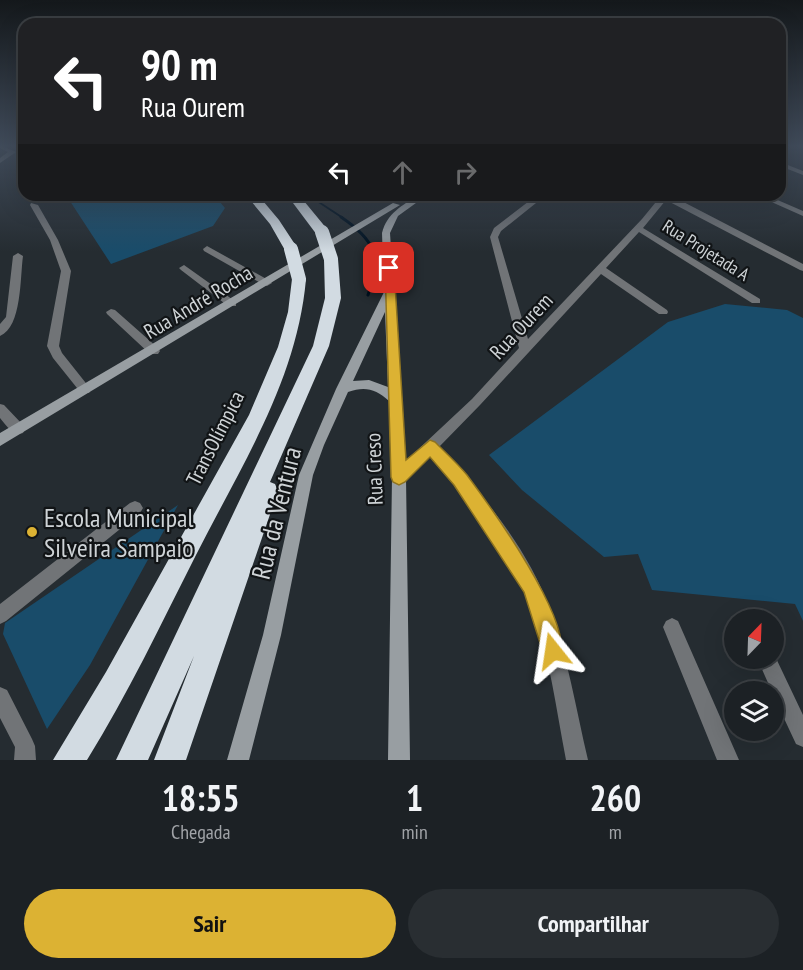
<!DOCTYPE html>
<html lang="pt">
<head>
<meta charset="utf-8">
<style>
	:root { --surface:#1c2125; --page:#292e32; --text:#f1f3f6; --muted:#a0a3a7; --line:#3a3e42; --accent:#dcb233 }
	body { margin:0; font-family:"PT Sans Narrow",sans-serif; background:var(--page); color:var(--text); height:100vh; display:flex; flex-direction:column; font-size:22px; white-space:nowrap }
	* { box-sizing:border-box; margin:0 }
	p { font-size:20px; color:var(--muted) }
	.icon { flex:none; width:33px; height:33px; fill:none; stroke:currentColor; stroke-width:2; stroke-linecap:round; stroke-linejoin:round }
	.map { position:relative; height:760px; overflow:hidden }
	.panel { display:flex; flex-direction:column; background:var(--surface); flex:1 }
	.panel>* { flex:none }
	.banner { position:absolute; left:18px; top:18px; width:768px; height:183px; border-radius:18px; box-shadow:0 6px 24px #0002,0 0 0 2px var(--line); background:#202124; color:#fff; overflow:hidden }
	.needle { width:39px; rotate:23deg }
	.buttons { position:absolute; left:724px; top:609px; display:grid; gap:12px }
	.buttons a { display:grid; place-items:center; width:60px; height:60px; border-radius:50%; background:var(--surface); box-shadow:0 6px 24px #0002,0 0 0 2px var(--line); font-size:30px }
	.pin { position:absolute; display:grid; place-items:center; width:51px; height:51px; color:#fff; margin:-26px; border-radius:12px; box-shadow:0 3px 9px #0006 }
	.me { position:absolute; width:66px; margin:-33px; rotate:345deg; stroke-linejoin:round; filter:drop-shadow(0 0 4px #0008) }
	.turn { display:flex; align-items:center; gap:21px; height:126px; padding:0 24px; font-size:27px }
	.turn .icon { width:78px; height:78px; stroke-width:2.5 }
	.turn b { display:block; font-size:42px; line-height:51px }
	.lanes { display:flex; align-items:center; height:57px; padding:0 24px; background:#0003; justify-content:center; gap:30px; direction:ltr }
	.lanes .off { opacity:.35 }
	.eta { display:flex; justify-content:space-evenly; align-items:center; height:102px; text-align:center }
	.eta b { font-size:36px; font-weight:800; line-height:42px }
	.primary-button { display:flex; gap:12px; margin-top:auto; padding:12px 24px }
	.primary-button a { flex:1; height:69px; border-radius:36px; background:var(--accent); color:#111; font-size:24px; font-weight:800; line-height:69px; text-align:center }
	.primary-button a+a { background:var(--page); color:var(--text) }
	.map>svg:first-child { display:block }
	.green { fill:#194c6a }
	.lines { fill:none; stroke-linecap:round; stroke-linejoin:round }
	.stream-far1 { stroke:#001221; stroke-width:2 }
	.stream { stroke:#001221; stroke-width:3 }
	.street { fill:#717477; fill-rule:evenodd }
	.secondary { fill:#989ea2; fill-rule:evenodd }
	.highway { fill:#d2dbe2; fill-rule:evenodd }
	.highway-bridge { stroke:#d2dbe2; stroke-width:14 }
	.route { fill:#dcb233; stroke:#8f7421; stroke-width:1.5 }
	.poi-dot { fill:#dcb233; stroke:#111416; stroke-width:2 }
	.labels { text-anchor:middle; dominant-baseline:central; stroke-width:4.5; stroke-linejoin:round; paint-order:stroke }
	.far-street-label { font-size:18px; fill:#ced3d6; stroke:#111416 }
	.street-label { font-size:21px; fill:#ced3d6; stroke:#111416 }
	.near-street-label { font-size:26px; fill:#ced3d6; stroke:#111416 }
	.near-poi-label { font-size:26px; fill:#ced3d6; stroke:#111416; text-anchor:start }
</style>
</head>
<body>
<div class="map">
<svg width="803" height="760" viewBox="0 0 803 760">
	<rect width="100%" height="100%" fill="#252c31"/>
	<path class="green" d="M 66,195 L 214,195 L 225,208 L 213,226 L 111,264 Z
		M 725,304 L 787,310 L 803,318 L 803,621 L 795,604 L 652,590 L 638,554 L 604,557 L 522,490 L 489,455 L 668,322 Z
		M 178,505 L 90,665 L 47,729 L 3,634 L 5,623 Z"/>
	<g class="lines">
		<path class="stream-far1" d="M 308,195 L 343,218"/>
		<path class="stream" d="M 341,217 C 375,240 382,256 368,295"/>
		<path class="street" d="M 0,145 L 16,152 L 0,163 L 0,158 L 8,152 L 0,148 Z
			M 780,162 L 803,171 L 803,175 L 780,166 Z
			M 537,195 L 546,195 L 501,231 L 498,237 L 528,339 L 642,219 L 660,197 L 658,195 L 670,195 L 803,264 L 803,271 L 800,270 L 666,200 L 643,228 L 760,299 L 760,303 L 752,303 L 639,232 L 606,268 L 667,310 L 668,312 L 667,314 L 659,314 L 601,274 L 480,405 L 439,447 C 483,495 527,547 550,609 C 568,658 576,709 588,760 L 566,760 C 556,709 550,657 532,608 C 511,551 469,501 430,456 L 404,482 L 399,483 L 394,482 L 392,477 L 394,472 L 472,399 L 519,348 L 490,237 L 494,228 Z
			M 756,195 L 766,195 L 803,211 L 803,216 Z
			M 31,203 L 38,205 L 58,240 L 71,271 L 59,346 L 62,353 L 89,387 L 91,390 L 89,393 L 81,393 L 53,358 L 47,346 L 61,271 L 50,240 L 30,205 Z
			M 207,246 L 270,281 L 272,283 L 267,286 L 264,285 L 204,251 L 203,249 Z
			M 18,253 L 23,256 C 20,277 22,327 0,336 L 0,324 L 6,317 L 13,256 Z
			M 184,265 L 236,302 L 236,306 L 228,306 L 181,270 L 179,268 Z
			M 111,309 L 115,310 L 158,348 L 160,351 L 158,354 L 150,354 L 107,314 L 106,312 Z
			M 0,404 L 4,405 L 23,425 L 25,429 L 23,433 C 12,436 6,425 0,418 Z
			M 135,501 L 140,503 L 143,508 L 140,513 L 6,621 L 0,624 L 0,604 L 130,503 Z
			M 672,618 L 678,621 L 739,760 L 717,760 L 663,627 L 666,621 Z
			M 774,654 L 803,715 L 803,747 L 796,744 L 774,697 L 774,692 L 772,692 L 757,658 L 774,658 Z
			M 0,687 L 7,690 L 32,739 L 35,746 L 36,760 L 14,760 L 15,747 L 0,718 Z"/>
		<path class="secondary" d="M 418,195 L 427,195 L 398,216 L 390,233 L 406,477 L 410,760 L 388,760 L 392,477 L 389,401 C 376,389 365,386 348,392 L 324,445 L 313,475 L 281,635 L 249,760 L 227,760 L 263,635 L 299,475 L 336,389 L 384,292 L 382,233 C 387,213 402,206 418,195 ZM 385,312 L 388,387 L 369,380 L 353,381 Z
			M 393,203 L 400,205 L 0,446 L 0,433 Z"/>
		<path class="highway" d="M 246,195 L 258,195 L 279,220 L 298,249 L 296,252 L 286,252 L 270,224 Z
			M 287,195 L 299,195 L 327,229 L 327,235 L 317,235 Z
			M 331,255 L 338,259 L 341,298 L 329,346 L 270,482 L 275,484 L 278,491 L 186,760 L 154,760 L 194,656 L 148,760 L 116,760 L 313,346 L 325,298 L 324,259 Z
			M 299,275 L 306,279 C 297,381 241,466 196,555 C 161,624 128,694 87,760 L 53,760 L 106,672 L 249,415 L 278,347 L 288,312 L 292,279 Z"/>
		<path class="highway-bridge" d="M 322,232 L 331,259
			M 291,249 L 299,279"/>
	</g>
	<linearGradient id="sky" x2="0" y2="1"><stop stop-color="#14181b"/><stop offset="0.58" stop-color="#404b5a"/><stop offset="1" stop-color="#404b5a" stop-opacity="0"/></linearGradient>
	<rect width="803" height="252" fill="url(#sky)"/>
	<path class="route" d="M 385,265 L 394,268 L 406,460 L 430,440 L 435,442 C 446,453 458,464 467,475 C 490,506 575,623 560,659 L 553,662 L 545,659 L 524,592 L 454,485 L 430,457 L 405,482 L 399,485 L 393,482 L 391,477 Z"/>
	<circle class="poi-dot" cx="32" cy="532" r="6"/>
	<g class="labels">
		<g class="far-street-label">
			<text transform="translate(706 250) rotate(32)">Rua Projetada A</text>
		</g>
		<g class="street-label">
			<text transform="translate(198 302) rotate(-31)">Rua André Rocha</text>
			<text transform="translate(521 326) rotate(-47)">Rua Ourem</text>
			<text transform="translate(215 438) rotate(-63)">TransOlímpica</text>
			<text transform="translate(374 469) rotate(-92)">Rua Creso</text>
		</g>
		<g class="near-street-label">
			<text transform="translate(276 513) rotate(-76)">Rua da Ventura</text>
		</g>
		<g class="near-poi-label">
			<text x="44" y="517">Escola Municipal<tspan x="44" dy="30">Silveira Sampaio</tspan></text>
		</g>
	</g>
</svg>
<div class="buttons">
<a><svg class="needle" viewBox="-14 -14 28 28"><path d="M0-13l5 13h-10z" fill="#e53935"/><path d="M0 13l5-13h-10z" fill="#a0a3a7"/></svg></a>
<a><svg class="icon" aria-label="layers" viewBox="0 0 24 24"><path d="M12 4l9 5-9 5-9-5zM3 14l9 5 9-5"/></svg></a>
</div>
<div class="pin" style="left:389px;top:268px;background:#d93025"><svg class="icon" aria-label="arrive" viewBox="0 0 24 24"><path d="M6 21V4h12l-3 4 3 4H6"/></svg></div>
<svg class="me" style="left:553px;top:651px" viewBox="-20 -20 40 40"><path d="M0-17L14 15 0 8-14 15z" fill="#dcb233" stroke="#fff" stroke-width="4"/></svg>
<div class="banner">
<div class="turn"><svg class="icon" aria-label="left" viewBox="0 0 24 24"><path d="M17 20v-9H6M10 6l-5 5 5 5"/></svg><div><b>90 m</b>Rua Ourem</div></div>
<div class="lanes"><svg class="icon" aria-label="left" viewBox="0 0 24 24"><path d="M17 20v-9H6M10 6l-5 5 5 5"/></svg><svg class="icon off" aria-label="ahead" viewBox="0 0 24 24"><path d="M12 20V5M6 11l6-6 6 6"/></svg><svg class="icon off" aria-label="right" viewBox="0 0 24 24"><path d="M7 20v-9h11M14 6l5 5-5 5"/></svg></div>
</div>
</div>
<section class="panel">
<div class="eta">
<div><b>18:55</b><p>Chegada</p></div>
<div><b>1</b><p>min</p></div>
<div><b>260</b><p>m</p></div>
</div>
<div class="primary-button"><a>Sair</a><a>Compartilhar</a></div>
</section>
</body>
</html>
